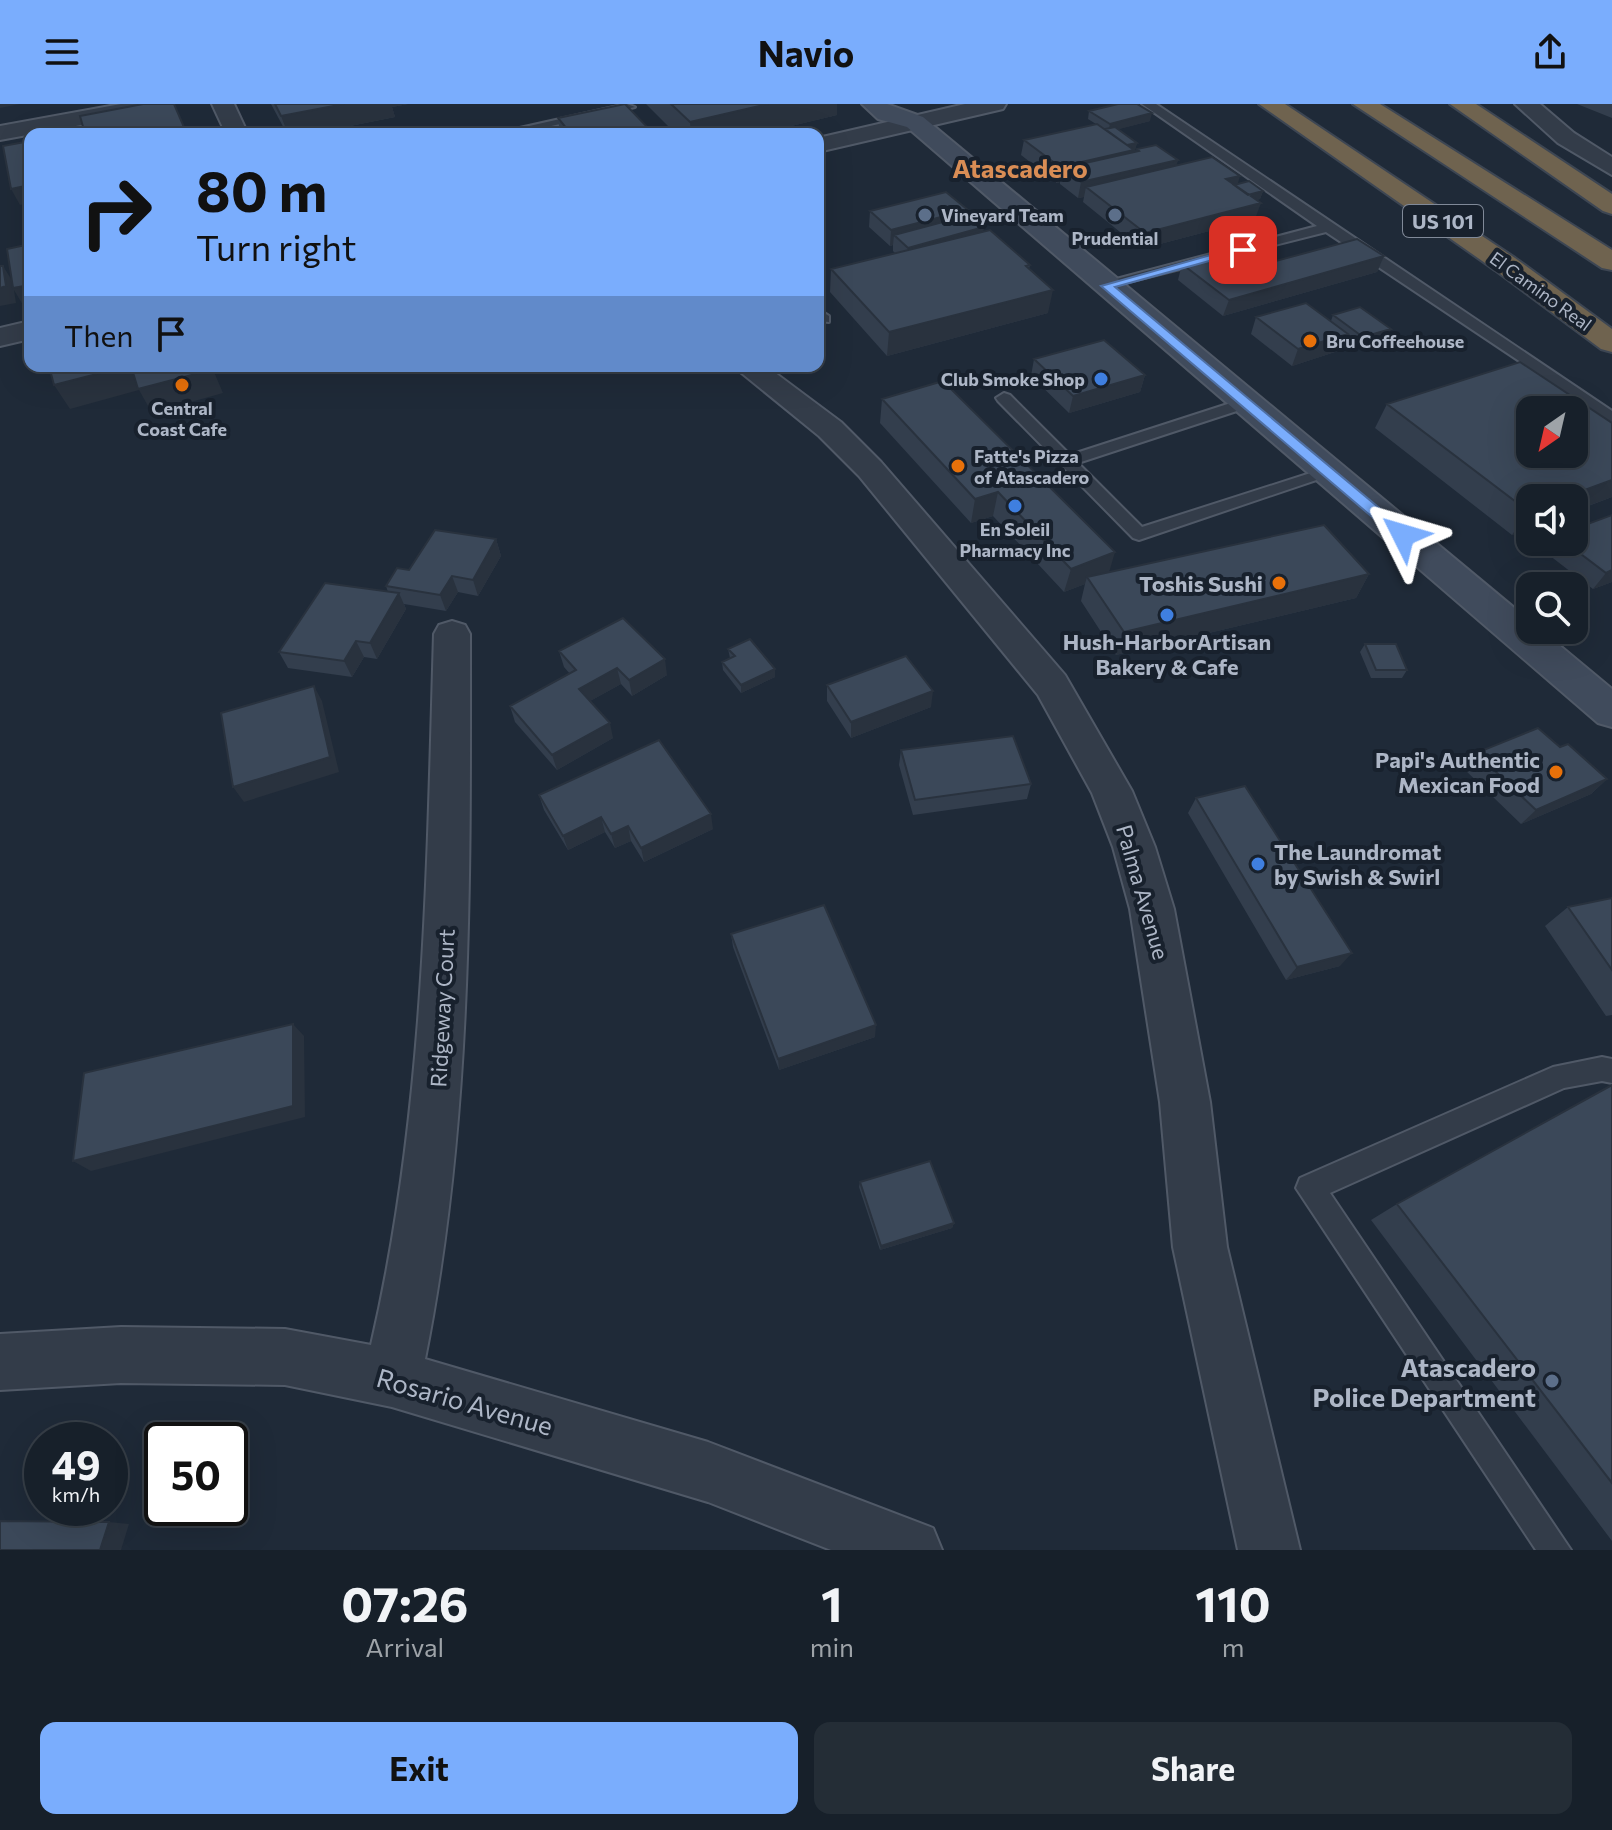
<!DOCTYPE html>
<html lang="en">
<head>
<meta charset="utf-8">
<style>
	:root { --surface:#17202a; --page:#242d36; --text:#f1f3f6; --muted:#9ea3a8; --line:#363e47; --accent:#7aadfd }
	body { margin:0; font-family:Commissioner,sans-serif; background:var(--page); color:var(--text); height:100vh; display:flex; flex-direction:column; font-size:30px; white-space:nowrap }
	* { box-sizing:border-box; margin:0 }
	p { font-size:26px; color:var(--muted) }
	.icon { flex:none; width:44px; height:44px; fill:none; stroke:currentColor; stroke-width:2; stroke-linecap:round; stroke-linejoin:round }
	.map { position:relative; height:1446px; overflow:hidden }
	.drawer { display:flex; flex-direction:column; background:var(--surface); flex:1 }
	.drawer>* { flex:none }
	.top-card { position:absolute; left:24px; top:24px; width:800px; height:244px; border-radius:16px; box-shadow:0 8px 32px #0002,0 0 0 2px var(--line); background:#7aadfd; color:#111; overflow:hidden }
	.needle { width:52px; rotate:214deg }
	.buttons { position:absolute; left:1516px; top:292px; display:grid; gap:16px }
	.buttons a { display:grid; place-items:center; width:72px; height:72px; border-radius:16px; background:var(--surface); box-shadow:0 8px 32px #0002,0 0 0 2px var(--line); font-size:40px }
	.speed { position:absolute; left:24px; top:1318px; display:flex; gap:16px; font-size:40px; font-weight:700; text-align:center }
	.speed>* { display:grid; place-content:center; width:104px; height:104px; border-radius:50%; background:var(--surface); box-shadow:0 8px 32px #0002,0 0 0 2px var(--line); line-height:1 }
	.speed small { font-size:20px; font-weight:400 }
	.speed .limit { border:4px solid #111; border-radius:12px; background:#fff; color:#111 }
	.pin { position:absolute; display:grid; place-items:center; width:68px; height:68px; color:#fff; margin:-34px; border-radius:16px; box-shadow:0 4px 12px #0006 }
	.me { position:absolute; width:88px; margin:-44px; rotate:310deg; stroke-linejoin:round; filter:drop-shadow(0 0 6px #0008) }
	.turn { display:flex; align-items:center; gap:28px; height:168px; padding:0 40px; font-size:36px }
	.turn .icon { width:104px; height:104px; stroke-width:2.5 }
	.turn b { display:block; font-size:56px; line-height:68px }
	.then { display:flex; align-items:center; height:76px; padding:0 40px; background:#0003; gap:16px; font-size:30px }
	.eta { display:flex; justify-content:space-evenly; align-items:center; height:136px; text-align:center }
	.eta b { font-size:48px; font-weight:700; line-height:56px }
	.button { display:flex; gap:16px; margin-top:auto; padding:16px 40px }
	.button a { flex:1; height:92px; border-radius:16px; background:var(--accent); color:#111; font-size:32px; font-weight:700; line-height:92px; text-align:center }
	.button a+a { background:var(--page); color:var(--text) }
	header { display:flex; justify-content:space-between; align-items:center; height:104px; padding:0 40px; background:var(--accent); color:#111; font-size:36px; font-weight:700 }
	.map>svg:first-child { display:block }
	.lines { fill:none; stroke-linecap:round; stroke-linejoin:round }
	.service-casing { stroke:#505967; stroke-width:4 }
	.minor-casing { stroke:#505967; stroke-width:4 }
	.tertiary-casing { stroke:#505967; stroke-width:4 }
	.secondary-casing { stroke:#505967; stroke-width:4 }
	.motorway-casing { stroke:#3d4653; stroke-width:4 }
	.service { fill:#333c49; fill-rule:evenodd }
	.minor { fill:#333c49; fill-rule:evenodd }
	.tertiary { fill:#333c49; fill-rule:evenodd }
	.secondary { fill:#404b5c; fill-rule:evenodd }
	.motorway { fill:#6f634f; fill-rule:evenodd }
	.wall { fill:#333e4d }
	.shaded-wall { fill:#29323e }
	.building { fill:#3b4859; stroke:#29323e; stroke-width:2; fill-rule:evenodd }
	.route { fill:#7aadfd; stroke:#4f70a4; stroke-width:2 }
	.service-dot { fill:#5c6f8a; stroke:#18212d; stroke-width:3 }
	.food-dot { fill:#e8710a; stroke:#18212d; stroke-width:3 }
	.shop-dot { fill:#3f7fe0; stroke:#18212d; stroke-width:3 }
	.labels { text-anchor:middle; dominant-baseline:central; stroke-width:8; stroke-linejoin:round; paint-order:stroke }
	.far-poi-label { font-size:18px; font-weight:bold; fill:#adb6c6; stroke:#18212d; text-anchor:start }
	.far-street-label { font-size:18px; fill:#adb6c6; stroke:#18212d }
	.shield { fill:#18212d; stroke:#808998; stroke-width:2 }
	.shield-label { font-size:20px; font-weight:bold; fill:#adb6c6 }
	.poi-label { font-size:22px; font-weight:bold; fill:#adb6c6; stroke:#18212d; text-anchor:end }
	.street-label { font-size:22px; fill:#adb6c6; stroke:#18212d }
	.far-district-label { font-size:26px; font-weight:bold; fill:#d98d55; stroke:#18212d }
	.near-poi-label { font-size:26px; font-weight:bold; fill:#adb6c6; stroke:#18212d; text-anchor:end }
	.near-street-label { font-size:26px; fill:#adb6c6; stroke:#18212d }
</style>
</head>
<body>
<header><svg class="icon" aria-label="menu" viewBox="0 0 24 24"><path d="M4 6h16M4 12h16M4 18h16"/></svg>Navio<svg class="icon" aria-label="share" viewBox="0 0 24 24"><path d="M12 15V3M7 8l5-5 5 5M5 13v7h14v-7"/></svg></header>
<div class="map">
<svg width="1612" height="1446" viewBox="0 0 1612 1446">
	<rect width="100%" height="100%" fill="#1f2a38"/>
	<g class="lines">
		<g class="service-casing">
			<path id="service" d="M 627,0 L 635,3 L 516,30 L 493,30 Z
				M 1142,0 L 1156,0 L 1612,307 L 1612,319 L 1326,128 L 1101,185 L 1101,179 L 1317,122 Z
				M 818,205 L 829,212 L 829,218 L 818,217 Z
				M 1004,289 L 1010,291 L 1070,351 L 1240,296 L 1252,296 L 1252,302 L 1078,359 L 1142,423 L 1323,365 L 1335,365 L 1337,369 L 1139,436 L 1133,434 L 998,297 L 996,294 Z
				M 1602,953 L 1612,955 L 1612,979 L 1602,977 L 1564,984 L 1330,1089 L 1571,1446 L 1536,1446 L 1296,1084 L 1300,1074 L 1553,963 Z"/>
		</g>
		<g class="minor-casing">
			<path id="minor" d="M 121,0 L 168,0 L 157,7 L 0,36 L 0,22 Z
				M 212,0 L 234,0 L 248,30 L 226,30 Z
				M 733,262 L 766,262 L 841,318 L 881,358 L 1065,571 L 1132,687 L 1155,743 L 1174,805 L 1210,998 L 1227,1143 L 1300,1446 L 1238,1446 L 1173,1143 L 1160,998 L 1130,805 L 1113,743 L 1092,689 L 1038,591 L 859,372 L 819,332 Z
				M 452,517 L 465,521 L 470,530 C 470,773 473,1015 425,1255 L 708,1338 L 933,1424 L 942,1446 L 831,1446 L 708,1398 L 392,1303 L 285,1281 L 121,1279 L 0,1286 L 0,1230 L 121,1223 L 285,1225 L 371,1241 C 425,1008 427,768 434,530 L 439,521 Z"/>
		</g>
		<g class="tertiary-casing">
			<path id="tertiary" d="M 965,0 L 1006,0 L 1003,5 L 818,48 L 818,34 Z
				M 1515,0 L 1540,0 L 1574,29 L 1612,53 L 1612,71 L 1558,39 Z
				M 30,217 L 30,235 L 0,242 L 0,224 Z"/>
		</g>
		<g class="secondary-casing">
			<path id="secondary" d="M 862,0 L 887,0 L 923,13 L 1530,517 L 1530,526 L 1541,526 L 1612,585 L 1612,623 L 1598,619 L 907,23 L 878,15 Z"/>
		</g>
		<g class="motorway-casing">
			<path id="motorway" d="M 1259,0 L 1285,0 L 1515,154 L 1612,225 L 1612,248 L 1601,245 L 1495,166 Z
				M 1353,0 L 1380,0 L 1612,146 L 1612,166 L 1602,164 Z
				M 1450,0 L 1476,0 L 1612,90 L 1612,110 L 1603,107 Z"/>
		</g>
		<use href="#service" class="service"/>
		<use href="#minor" class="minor"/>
		<use href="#tertiary" class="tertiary"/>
		<use href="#secondary" class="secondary"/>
		<use href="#motorway" class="motorway"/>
	</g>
	<path class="wall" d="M 271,0 L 408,0 L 392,3 L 395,13 L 310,30 L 287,30 Z
		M 646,0 L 837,0 L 837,11 L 758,30 L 676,30 Z
		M 1577,0 L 1612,0 L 1612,14 Z
		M 1089,7 L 1150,17 L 1118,25 L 1137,39 L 1134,48 L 1136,48 L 1137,45 L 1178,56 L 1176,61 L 1263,87 L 1260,95 L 1256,96 L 1255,115 L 1141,145 L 1083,98 L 1084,93 L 1078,94 L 1060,80 L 1060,78 L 1057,79 L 1021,51 L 1024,36 L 1096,20 L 1088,15 Z
		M 558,14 L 654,30 L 560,30 Z
		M 870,107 L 968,112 L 983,128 L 1030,161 L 1029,165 L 1048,209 L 887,252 L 830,188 L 831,165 L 895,149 L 893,147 L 893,141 L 890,142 L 869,123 Z
		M 1384,152 L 1377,168 L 1223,212 L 1178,176 L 1182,160 Z
		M 1333,211 L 1391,225 L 1387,233 L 1359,241 L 1347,233 L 1341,246 L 1292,262 L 1251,230 L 1256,213 L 1331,217 Z
		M 1034,255 L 1145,271 L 1140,288 L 1069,309 L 1031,272 Z
		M 882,295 L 1109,469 L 1369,470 L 1356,494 L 1116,551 L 1081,497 L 1085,480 L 1064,488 L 993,412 L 971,419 L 880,319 Z
		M 1387,300 L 1612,319 L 1612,393 L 1512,431 L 1375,324 Z
		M 1612,411 L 1612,478 L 1593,485 L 1545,448 L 1552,438 L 1574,438 Z
		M 496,435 L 501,452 L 478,492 L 458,488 L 446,507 L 404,500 L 406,505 L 377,555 L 364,553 L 352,573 L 288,564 L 279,548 L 388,488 L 386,482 L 409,466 Z
		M 1365,540 L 1407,566 L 1402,574 L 1371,574 L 1360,548 Z
		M 728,545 L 775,565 L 775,573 L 741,589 L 723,566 L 722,558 L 730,554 Z
		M 559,547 L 667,571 L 632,592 L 621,580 L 590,597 L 613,634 L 557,666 L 515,618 L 510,602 L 570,570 L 564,563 Z
		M 827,581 L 931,603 L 851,634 L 827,597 Z
		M 1560,643 L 1607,675 L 1591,690 L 1521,720 L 1463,664 L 1476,649 Z
		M 901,646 L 1031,680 L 1027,695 L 913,711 L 899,661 Z
		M 539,691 L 713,725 L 644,758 L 631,737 L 615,744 L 605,728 L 568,746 L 544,706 Z
		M 1196,694 L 1340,862 L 1286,876 L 1188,709 Z
		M 1612,794 L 1612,911 L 1606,912 L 1545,822 L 1568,803 Z
		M 731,830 L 875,933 L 779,966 L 733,843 Z
		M 1612,981 L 1612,1437 L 1371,1116 L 1397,1100 Z
		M 860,1078 L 954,1119 L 952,1124 L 880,1146 L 859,1083 Z"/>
	<path class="shaded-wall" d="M 0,0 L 20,0 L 0,4 Z
		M 344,0 L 408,0 L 392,3 L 395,13 L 310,30 L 288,30 L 281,12 Z
		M 768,0 L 837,0 L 837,11 L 758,30 L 691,30 L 690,18 Z
		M 1152,9 L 1150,17 L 1108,28 L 1110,20 Z
		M 1137,39 L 1131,62 L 1063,64 L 1060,78 L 1057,79 L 1060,63 L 1121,43 Z
		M 1178,56 L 1174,71 L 1086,83 L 1084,93 L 1078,94 L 1081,78 Z
		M 1240,72 L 1236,86 L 1226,75 Z
		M 30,81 L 30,98 L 20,101 L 11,85 Z
		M 1263,87 L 1260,95 L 1245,99 L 1247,91 Z
		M 1261,99 L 1255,115 L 1141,145 L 1145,129 Z
		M 968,106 L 966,122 L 894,131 L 893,141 L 890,142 L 891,126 Z
		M 984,123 L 982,139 L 907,160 L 908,144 Z
		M 1384,152 L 1377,168 L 1223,212 L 1229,196 Z
		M 3,162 L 13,178 L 30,181 L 30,199 L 23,201 L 14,186 L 16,199 L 0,202 L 0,184 Z
		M 1053,186 L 1048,209 L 887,252 L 889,228 Z
		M 1391,225 L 1387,233 L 1359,241 L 1363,233 Z
		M 1348,230 L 1341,246 L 1292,262 L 1298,245 Z
		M 128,262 L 239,262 L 214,268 L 223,289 L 152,309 L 139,286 L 70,305 L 54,281 Z
		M 1145,271 L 1140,288 L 1069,309 L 1073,292 Z
		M 1612,376 L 1612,393 L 1574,407 L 1574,394 L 1563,394 Z
		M 998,388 L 993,412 L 971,419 L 975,395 Z
		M 1530,406 L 1530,424 L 1512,431 L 1528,407 Z
		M 496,435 L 501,452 L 478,492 L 473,476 Z
		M 1115,448 L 1108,472 L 1087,473 L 1085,480 L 1064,488 L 1071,465 Z
		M 1612,466 L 1612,478 L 1593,485 L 1606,469 Z
		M 1369,470 L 1356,494 L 1116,551 L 1124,528 Z
		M 452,472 L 458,488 L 446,507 L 440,491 Z
		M 399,489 L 406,505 L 377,555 L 370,539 Z
		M 356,537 L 364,553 L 352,573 L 344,557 Z
		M 665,555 L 667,571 L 632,592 L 629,576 Z
		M 617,564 L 621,580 L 583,601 L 579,585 Z
		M 775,565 L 775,573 L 741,589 L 741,581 Z
		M 314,582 L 322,597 L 339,668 L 244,698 L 233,683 Z
		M 933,587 L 931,603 L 851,634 L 851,618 Z
		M 610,619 L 613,634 L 557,666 L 552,651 Z
		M 1607,675 L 1591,690 L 1521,720 L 1536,706 Z
		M 711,710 L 713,725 L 644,758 L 641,744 Z
		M 601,713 L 605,728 L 568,746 L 563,732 Z
		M 628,722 L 631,737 L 615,744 L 611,730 Z
		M 1352,849 L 1340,862 L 1286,876 L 1297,863 Z
		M 293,920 L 304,932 L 305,1013 L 91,1067 L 73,1057 Z
		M 876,921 L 875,933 L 779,966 L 778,955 Z
		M 954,1119 L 952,1124 L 880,1146 L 881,1142 Z
		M 109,1418 L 129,1420 L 121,1446 L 100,1446 Z"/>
	<path class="building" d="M 143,0 L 174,0 L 187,30 L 85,30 L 80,12 Z
		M 275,0 L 344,0 L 281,12 Z
		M 625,0 L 654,30 L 571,30 L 558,14 Z
		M 671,0 L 768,0 L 690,18 Z
		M 1118,0 L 1137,0 L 1152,9 L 1110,20 L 1089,7 Z
		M 1097,20 L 1134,46 L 1060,63 L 1024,36 Z
		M 1115,23 L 1137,39 L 1127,41 L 1105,25 Z
		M 534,26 L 538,30 L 516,30 Z
		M 30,37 L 30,81 L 11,85 L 3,42 Z
		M 1156,41 L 1178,56 L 1081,78 L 1063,64 L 1139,47 L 1137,45 Z
		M 1212,53 L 1240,72 L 1226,75 L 1261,99 L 1145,129 L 1086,83 Z
		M 1249,77 L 1263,87 L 1248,91 L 1234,81 Z
		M 946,88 L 968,106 L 891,126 L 870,107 Z
		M 969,111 L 984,123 L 908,144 L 894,131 Z
		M 990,126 L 1030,161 L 1026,162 L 1053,186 L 889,228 L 831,165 Z
		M 1357,135 L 1384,152 L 1229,196 L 1182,160 L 1261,145 L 1276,157 Z
		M 30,140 L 30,181 L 13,184 L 7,145 Z
		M 0,162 L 3,162 L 6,182 L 0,184 Z
		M 1306,199 L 1348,230 L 1298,245 L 1256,213 Z
		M 1360,203 L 1391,225 L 1363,233 L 1333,211 Z
		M 1104,236 L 1145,271 L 1073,292 L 1034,255 Z
		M 1520,258 L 1612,319 L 1612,376 L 1563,394 L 1530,394 L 1530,406 L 1528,407 L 1387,300 ZM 1530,306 L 1574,306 L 1574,350 L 1530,350 Z
		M 49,262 L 128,262 L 54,281 Z
		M 131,262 L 210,262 L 211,266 L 138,285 Z
		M 943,277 L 1115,448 L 1071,465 L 998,388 L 975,395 L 882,295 Z
		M 1612,411 L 1612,466 L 1606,469 L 1565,438 L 1574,438 L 1574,425 Z
		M 1324,421 L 1369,470 L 1124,528 L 1087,473 Z
		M 435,426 L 496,435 L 473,476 L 452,472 L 440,491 L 386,482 L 397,464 L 409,466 Z
		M 325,479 L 399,489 L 370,539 L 356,537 L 344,557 L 279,548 Z
		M 623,514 L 665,555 L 629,576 L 617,564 L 579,585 L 610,619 L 552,651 L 510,602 L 576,566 L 559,547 Z
		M 750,535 L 775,565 L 741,581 L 722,558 L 735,552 L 728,545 Z
		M 1365,540 L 1396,540 L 1407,566 L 1376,566 Z
		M 906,552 L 933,587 L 851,618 L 827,581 Z
		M 314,582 L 330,653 L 233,683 L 221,609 Z
		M 1538,624 L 1560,643 L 1568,640 L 1607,675 L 1536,706 L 1476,649 Z
		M 1013,632 L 1031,680 L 915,696 L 901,646 Z
		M 659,636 L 711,710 L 641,744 L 628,722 L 611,730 L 601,713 L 563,732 L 539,691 Z
		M 1245,682 L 1352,849 L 1297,863 L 1196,694 Z
		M 1612,794 L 1612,866 L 1568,803 Z
		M 824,801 L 876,921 L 778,955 L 731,830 Z
		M 293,920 L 293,1002 L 73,1057 L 84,969 Z
		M 1612,981 L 1612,1379 L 1397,1100 Z
		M 930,1057 L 954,1119 L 881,1142 L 860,1078 Z
		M 0,1417 L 109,1418 L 100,1446 L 0,1446 Z"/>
	<path class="route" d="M 1239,143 L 1249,146 L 1115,183 L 1408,428 L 1408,435 L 1398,435 L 1101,182 Z"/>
	<g class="service-dot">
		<circle cx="925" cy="111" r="8"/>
		<circle cx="1115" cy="111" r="8"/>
		<circle cx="1552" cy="1277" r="8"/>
	</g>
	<g class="food-dot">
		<circle cx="1310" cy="237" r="8"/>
		<circle cx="182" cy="281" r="8"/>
		<circle cx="958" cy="362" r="8"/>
		<circle cx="1279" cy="479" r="8"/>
		<circle cx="1556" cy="668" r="8"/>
	</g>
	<g class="shop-dot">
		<circle cx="1101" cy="275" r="8"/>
		<circle cx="1015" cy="402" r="8"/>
		<circle cx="1167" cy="511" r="8"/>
		<circle cx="1258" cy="760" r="8"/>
	</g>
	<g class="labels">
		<g class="far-poi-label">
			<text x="941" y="111">Vineyard Team</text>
			<text x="1115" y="134" text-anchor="middle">Prudential</text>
			<text x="1326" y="237">Bru Coffeehouse</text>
			<text x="1085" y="275" text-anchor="end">Club Smoke Shop</text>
			<text x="182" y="304" text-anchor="middle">Central<tspan x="182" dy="21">Coast Cafe</tspan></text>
			<text x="974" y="352">Fatte's Pizza<tspan x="974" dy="21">of Atascadero</tspan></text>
			<text x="1015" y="425" text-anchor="middle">En Soleil<tspan x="1015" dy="21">Pharmacy Inc</tspan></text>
		</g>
		<g class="far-street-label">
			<text transform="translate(1541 187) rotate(36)">El Camino Real</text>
		</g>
		<rect class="shield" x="1403" y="101" width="80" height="32" rx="6"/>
		<g class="shield-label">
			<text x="1443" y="117">US 101</text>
		</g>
		<g class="poi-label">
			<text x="1263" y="479">Toshis Sushi</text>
			<text x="1167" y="537" text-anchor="middle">Hush-HarborArtisan<tspan x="1167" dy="25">Bakery &amp; Cafe</tspan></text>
			<text x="1540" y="655">Papi's Authentic<tspan x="1540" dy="25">Mexican Food</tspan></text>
			<text x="1274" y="747" text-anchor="start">The Laundromat<tspan x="1274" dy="25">by Swish &amp; Swirl</tspan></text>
		</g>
		<g class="street-label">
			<text transform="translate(1143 788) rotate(74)">Palma Avenue</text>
			<text transform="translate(442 904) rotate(-87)">Ridgeway Court</text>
		</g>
		<g class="far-district-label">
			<text x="1020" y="63">Atascadero</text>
		</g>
		<g class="near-poi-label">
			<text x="1536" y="1262">Atascadero<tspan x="1536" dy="30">Police Department</tspan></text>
		</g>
		<g class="near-street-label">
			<text transform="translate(465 1297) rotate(16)">Rosario Avenue</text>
		</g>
	</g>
</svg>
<div class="buttons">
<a><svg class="needle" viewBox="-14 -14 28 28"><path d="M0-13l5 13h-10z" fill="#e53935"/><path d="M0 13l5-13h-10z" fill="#9ea3a8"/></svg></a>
<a><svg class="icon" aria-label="sound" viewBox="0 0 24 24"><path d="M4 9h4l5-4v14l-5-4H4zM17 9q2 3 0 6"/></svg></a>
<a><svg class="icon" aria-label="search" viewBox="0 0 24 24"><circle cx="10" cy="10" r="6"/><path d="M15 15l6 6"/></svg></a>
</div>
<div class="speed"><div>49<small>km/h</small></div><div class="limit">50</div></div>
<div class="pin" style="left:1243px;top:146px;background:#d93025"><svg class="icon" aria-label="arrive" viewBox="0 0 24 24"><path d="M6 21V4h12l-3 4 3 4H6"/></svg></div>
<svg class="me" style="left:1403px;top:431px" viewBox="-20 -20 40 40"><path d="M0-17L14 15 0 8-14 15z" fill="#7aadfd" stroke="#fff" stroke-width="4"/></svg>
<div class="top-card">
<div class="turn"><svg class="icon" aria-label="right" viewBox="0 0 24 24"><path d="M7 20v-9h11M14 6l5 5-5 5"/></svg><div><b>80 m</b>Turn right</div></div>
<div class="then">Then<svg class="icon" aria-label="arrive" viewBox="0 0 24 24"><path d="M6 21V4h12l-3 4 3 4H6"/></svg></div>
</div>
</div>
<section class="drawer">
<div class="eta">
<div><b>07:26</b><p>Arrival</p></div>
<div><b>1</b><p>min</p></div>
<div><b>110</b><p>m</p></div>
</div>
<div class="button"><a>Exit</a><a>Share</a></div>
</section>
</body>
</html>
